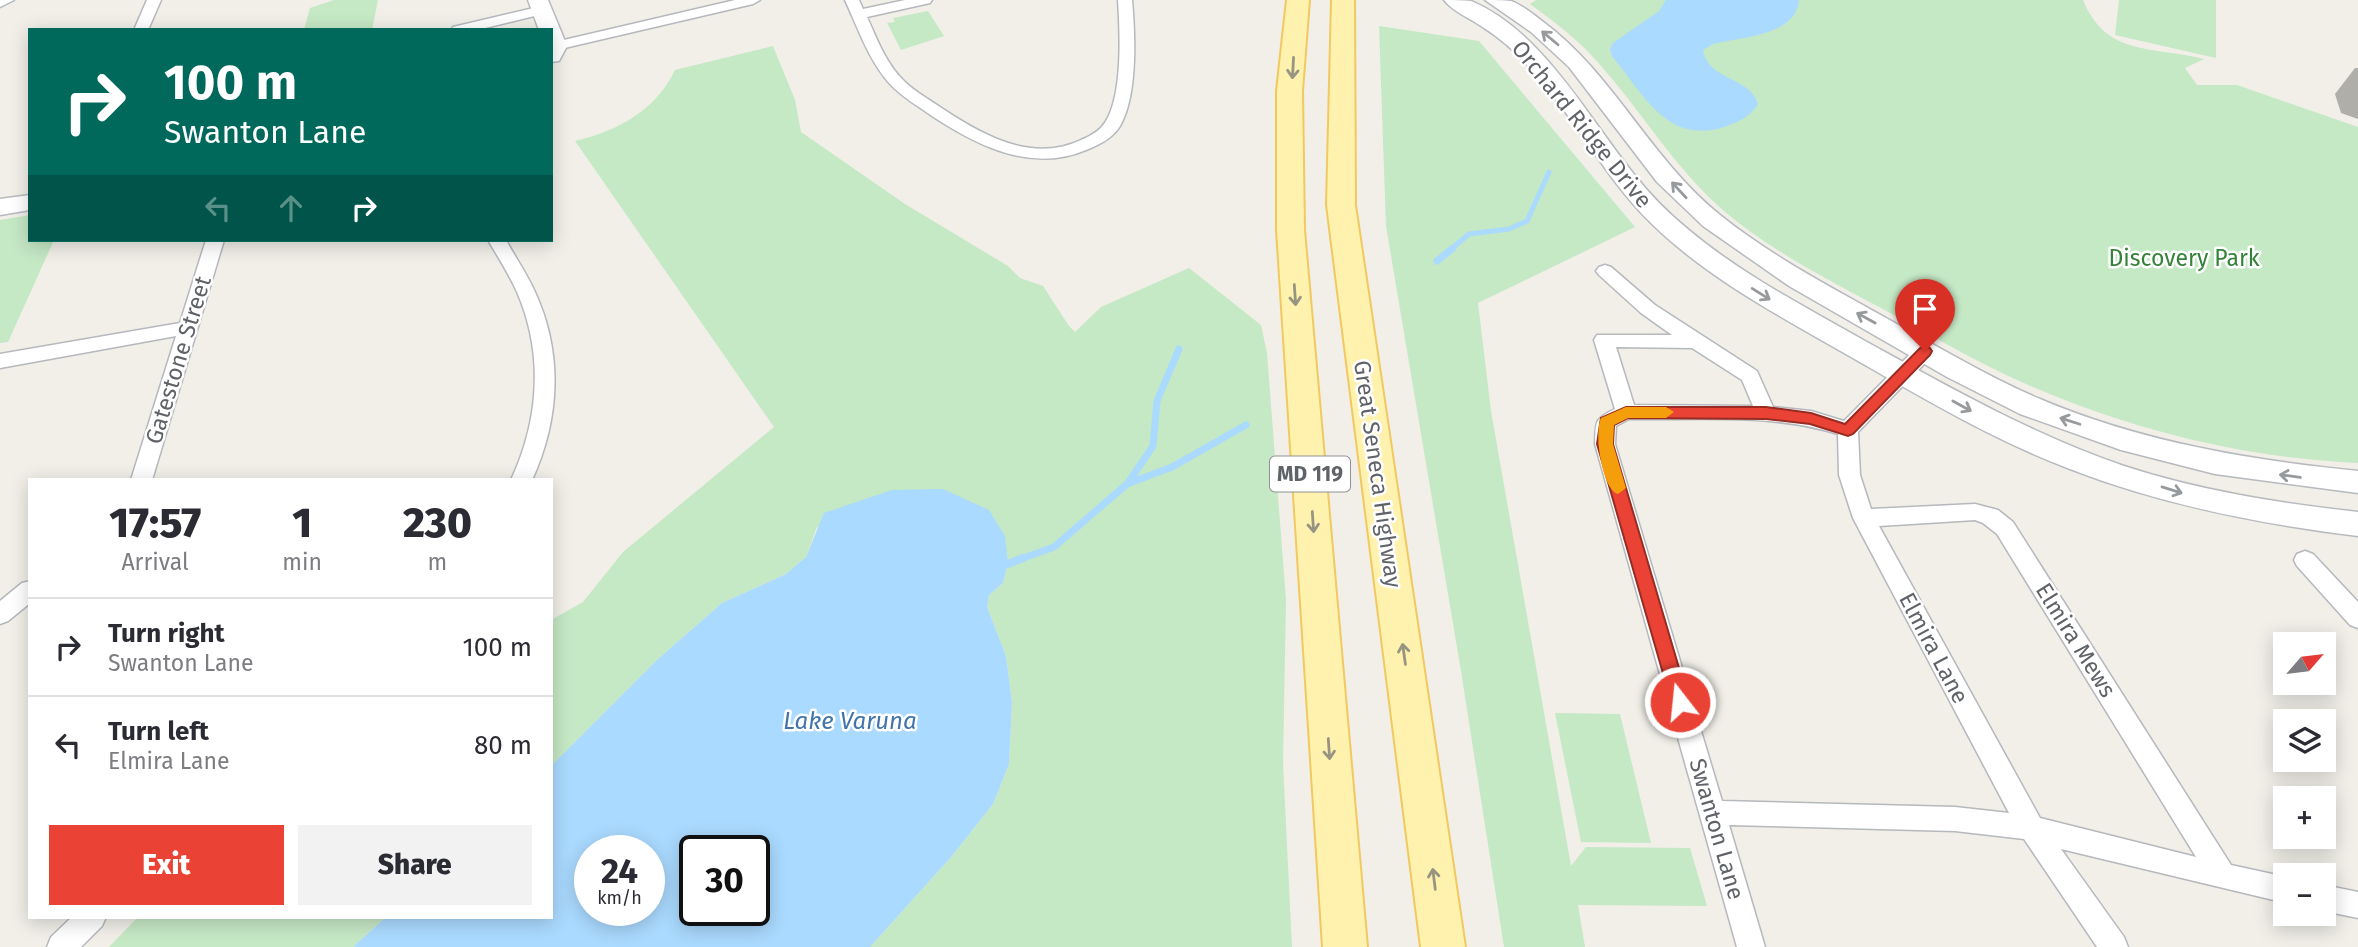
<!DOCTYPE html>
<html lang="en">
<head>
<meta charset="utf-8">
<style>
	:root { --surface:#fff; --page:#f2f2f3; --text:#2b2b33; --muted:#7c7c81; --line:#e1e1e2; --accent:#ea4335 }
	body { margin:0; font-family:"Fira Sans",sans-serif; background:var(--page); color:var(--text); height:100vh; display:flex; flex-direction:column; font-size:26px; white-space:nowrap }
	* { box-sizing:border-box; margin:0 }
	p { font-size:23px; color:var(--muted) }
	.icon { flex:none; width:38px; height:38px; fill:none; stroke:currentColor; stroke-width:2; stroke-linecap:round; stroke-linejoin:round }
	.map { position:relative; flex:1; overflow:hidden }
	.drawer { position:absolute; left:28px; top:478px; width:525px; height:441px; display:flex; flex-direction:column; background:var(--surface); border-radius:0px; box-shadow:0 4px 18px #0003 }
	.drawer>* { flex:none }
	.guide { position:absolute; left:28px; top:28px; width:525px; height:214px; border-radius:0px; box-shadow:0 4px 18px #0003; background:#00695c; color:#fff; overflow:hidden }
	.needle { width:46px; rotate:62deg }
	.controls { position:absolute; left:2273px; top:632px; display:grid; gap:14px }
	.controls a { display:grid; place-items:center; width:63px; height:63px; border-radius:0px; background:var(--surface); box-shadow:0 4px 18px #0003; font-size:35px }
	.speed { position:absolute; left:574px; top:835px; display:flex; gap:14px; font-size:35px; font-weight:700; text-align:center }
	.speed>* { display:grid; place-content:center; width:91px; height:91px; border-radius:50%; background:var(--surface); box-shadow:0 4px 18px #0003; line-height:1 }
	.speed small { font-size:18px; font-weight:400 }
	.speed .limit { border:4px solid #111; border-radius:10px; background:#fff; color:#111 }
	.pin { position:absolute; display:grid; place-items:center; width:60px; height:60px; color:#fff; margin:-72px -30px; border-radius:50% 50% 50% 0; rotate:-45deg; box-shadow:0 0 7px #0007 }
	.pin .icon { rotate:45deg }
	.me { position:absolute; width:77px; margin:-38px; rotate:344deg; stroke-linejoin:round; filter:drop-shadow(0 0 5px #0008) }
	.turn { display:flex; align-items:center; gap:24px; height:147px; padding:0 21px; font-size:32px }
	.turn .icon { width:91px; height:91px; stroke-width:2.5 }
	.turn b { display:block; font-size:49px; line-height:60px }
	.lanes { display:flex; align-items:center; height:66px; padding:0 21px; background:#0003; justify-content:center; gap:35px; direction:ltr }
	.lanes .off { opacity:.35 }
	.eta { display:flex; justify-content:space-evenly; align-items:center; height:119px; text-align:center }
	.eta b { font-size:42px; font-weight:800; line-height:49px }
	.button { display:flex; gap:14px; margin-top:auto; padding:14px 21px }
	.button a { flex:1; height:80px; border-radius:0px; background:var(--accent); color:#fff; font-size:28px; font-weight:800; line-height:80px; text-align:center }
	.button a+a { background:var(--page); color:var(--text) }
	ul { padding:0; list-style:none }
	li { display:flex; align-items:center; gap:21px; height:98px; padding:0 21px; border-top:2px solid var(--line) }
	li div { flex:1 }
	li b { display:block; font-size:26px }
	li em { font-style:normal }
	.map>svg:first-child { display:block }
	.green { fill:#c5e8c5 }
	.water { fill:#aadaff; fill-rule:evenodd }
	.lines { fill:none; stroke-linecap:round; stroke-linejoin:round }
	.stream-far2 { stroke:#aadaff; stroke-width:5 }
	.stream-far1 { stroke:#aadaff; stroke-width:7 }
	.stream { stroke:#aadaff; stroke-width:8 }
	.street-casing { stroke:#b5b8bc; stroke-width:3 }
	.secondary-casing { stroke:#b6babf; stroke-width:3 }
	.primary-casing { stroke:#f2c960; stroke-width:4 }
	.street { fill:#fff; fill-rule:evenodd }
	.secondary { fill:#fff; fill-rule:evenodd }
	.primary { fill:#fff2af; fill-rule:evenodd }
	.wall { fill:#afaea9 }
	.oneway { stroke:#979a9d }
	.oneway2 { stroke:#979581 }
	.route { fill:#ea4335; stroke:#982c22; stroke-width:2 }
	.slow { fill:#f59e0b }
	.labels { text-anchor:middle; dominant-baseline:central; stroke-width:5; stroke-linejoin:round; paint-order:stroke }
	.shield { fill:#fff; stroke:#8f9295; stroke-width:2 }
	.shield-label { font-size:21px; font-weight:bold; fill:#5f6368 }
	.street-label { font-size:23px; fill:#5f6368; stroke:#fff }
	.park-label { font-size:23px; fill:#348238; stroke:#fff }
	.water-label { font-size:24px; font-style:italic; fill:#4174aa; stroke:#fff }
</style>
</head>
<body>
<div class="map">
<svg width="2358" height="947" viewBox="0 0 2358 947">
	<rect width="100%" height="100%" fill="#f1efe8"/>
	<path class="green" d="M 334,0 L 378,0 L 372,30 L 304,30 L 310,8 Z
		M 1536,0 L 2083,0 C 2106,57 2153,46 2204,59 L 2185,68 L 2197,85 L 2237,85 L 2358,127 L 2358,463 C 2243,458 2131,430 2026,384 C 1976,362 1929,334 1881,308 C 1827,279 1771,251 1724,211 C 1673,167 1640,108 1594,58 C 1575,37 1553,21 1530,4 Z
		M 2119,0 L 2216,0 L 2216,58 L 2115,35 Z
		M 928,11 L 944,36 L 901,50 L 887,23 L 895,22 L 893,18 Z
		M 1379,26 L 1479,41 L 1635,227 L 1478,303 L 1491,411 L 1571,866 L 1586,847 L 1690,848 L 1707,906 L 1578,905 L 1585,947 L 1504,947 L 1461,671 L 1386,226 Z
		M 773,46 L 795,100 L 801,132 L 905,204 L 1008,266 L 1020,278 L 1043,286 L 1069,326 L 1075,332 L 1101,307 L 1189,268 L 1261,325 L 1267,353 L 1286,600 L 1283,763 L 1292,947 L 870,947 L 952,856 L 993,804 L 1009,764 L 1012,702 L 1006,656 L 987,607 L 989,595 L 1003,583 L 1008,564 L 817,527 L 806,557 L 786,574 L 722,603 L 658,659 L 551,766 L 551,620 L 583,602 L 623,552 L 774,427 L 575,141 C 618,131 656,110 675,70 Z
		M 30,215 L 30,240 L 54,240 L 8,342 L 0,343 L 0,220 Z
		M 1555,713 L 1620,714 L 1651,843 L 1581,842 Z
		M 138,917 L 386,917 L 353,947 L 109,947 Z"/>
	<path class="water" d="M 1666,0 L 1799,0 C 1796,36 1741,37 1713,44 L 1703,50 C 1707,80 1751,77 1758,104 C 1751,116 1740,121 1727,126 C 1668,147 1644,95 1612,56 L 1610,49 L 1613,43 L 1659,11 Z
		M 943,489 L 989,510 L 1005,536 L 1008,564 L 1003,583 L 989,595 L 987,607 L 1006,656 L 1012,702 L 1009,764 L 993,804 L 952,856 L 870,947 L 353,947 L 386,917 L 551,917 L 551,766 L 658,659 L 722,603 L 786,574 L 806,557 L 824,513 L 892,490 ZM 590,850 L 649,850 L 649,910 L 590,910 ZM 695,850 L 754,850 L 754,910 L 695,910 Z"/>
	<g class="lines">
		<path class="stream-far2" d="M 1450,250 L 1469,234 L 1509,229 L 1527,221 L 1549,172"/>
		<path class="stream-far1" d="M 1437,261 L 1453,248
			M 1128,483 L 1153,446 L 1157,401 L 1179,349
			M 1018,560 L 1054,547 L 1127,484 L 1172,467 L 1246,425"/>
		<path class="stream" d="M 1008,564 L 1023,558"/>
		<g class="street-casing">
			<path id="street" d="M 0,0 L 14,0 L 0,7 Z
				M 147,0 L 161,0 L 148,30 L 134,30 Z
				M 735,0 L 760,0 L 753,4 L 556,50 L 551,49 L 551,43 Z
				M 845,0 L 859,0 L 863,9 L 905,0 L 932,0 L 930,3 L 867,17 C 877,39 886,64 904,81 C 915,92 930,100 943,109 C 984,136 1032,163 1081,140 C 1091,136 1101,130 1106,121 C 1123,93 1120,32 1118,0 L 1132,0 C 1135,35 1138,95 1120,126 C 1113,138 1099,145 1086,150 C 1031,173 978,146 932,116 C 918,106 902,97 890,84 C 869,61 858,28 845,0 Z
				M 542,6 L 547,7 L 549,10 L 547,13 L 477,30 L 451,30 L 453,27 Z
				M 206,240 L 224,240 L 152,480 L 131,480 L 176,336 L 0,368 L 0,354 L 180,323 Z
				M 488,240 L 506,240 C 515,257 527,274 535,292 C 563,353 560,419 532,480 L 511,480 C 539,420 544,354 517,292 C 509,274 498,257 488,240 Z
				M 1605,265 L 1611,267 L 1655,305 L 1757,371 L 1773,407 L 1811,411 L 1844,421 L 1918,346 L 1932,346 L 1935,351 L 1932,356 L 1858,432 L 1860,475 L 1871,509 L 1975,504 L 1998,510 L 2013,522 L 2231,865 L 2286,877 L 2286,903 L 2061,849 L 2124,937 L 2128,947 L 2097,947 L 2024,839 L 1955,831 L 1729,825 L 1765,947 L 1737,947 L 1595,444 C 1596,421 1594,419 1615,409 L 1594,340 L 1597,335 L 1672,335 L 1641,313 L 1599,275 L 1596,271 L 1599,267 ZM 1616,347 L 1692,348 L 1742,380 L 1753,406 L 1634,405 ZM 1629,419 C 1698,420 1771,413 1838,434 L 1839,475 L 1853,518 L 2009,813 L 1955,807 L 1722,801 L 1615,444 L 1616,426 ZM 1975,520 L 1983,523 L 1997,534 L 2196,857 L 2040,818 L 1879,526 Z
				M 2305,551 L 2313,554 L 2358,602 L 2358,628 L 2350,625 L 2297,566 L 2294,560 L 2297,554 Z
				M 30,581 L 30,603 L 8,621 L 0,624 L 0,601 L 22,583 Z
				M 2324,885 L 2358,892 L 2358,918 L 2324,911 Z
				M 72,917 L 106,917 L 102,926 L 81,947 L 47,947 L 51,937 Z"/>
		</g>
		<g class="secondary-casing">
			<path id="secondary" d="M 528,0 L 548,0 L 567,46 L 559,61 L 551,62 L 551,30 L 539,30 Z
				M 1444,0 C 1452,0 1463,0 1471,1 C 1541,30 1588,117 1633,173 C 1650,195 1669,214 1690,231 C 1743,275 1805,307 1865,341 C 1949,387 2033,435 2124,466 C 2200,491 2279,503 2358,512 L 2358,536 C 2260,524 2163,505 2070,469 C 1988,438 1913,392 1837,349 C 1772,312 1704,275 1651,223 C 1605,178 1576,119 1533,71 C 1519,55 1503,40 1484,28 C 1472,19 1453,12 1444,0 Z
				M 1485,0 C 1493,0 1504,0 1511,1 C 1522,5 1533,14 1542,21 C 1614,74 1650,159 1720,215 C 1771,256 1829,286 1886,318 C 1937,346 1986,376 2040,399 C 2141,442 2249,460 2358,471 L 2358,493 L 2215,474 L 2121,450 L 2020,414 L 1947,377 L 1789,286 L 1703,226 L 1657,182 L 1569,67 L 1531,32 Z
				M 30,195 L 30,210 L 0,215 L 0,199 Z"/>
		</g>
		<g class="primary-casing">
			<path id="primary" d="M 1287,0 L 1309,0 L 1302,91 L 1304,230 L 1367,947 L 1323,947 L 1277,230 L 1277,91 Z
				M 1332,0 L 1354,0 L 1355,205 L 1465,947 L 1421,947 L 1327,205 Z"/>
		</g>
		<use href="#street" class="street"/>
		<use href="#secondary" class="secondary"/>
		<use href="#primary" class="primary"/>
	</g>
	<path class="wall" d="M 2355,68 L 2358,68 L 2358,119 L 2341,113 L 2335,94 Z"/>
	<defs><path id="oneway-shaft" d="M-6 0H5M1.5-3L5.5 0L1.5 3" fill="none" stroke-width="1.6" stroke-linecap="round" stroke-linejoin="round" transform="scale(1.75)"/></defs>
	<g class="oneway">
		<use href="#oneway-shaft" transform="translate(1550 38) rotate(-140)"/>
		<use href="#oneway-shaft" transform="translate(1679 190) rotate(-133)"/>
		<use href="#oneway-shaft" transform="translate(1761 294) rotate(32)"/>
		<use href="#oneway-shaft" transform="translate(1866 318) rotate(-151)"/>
		<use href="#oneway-shaft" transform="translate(1962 406) rotate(29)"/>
		<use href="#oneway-shaft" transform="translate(2070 421) rotate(-162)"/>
		<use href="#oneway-shaft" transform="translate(2290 476) rotate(-172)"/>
		<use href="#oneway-shaft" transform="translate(2172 490) rotate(17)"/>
	</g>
	<g class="oneway2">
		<use href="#oneway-shaft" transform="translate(1293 68) rotate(93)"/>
		<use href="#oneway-shaft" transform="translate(1295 295) rotate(86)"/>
		<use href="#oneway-shaft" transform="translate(1313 522) rotate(86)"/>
		<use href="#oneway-shaft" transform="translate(1404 654) rotate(-98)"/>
		<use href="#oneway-shaft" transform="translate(1329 749) rotate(86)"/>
		<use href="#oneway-shaft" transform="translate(1434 879) rotate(-97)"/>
	</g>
	<path class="route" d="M 1925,346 L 1930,348 L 1932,351 L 1930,355 L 1853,434 L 1848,436 L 1810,424 L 1766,419 L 1628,418 L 1614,425 L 1613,444 L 1689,702 L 1686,708 L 1680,710 L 1673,708 L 1597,444 L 1601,418 L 1626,407 L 1766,407 L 1811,413 L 1845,424 L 1920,348 Z"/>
	<path class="slow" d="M 1626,407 L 1666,407 L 1674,412 L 1666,418 L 1628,418 L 1614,425 L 1613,444 L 1626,488 L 1618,494 C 1602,489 1594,433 1601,418 Z"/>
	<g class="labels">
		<rect class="shield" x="1270" y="456.5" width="80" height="35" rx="5"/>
		<g class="shield-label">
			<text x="1310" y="474">MD 119</text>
		</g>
		<g class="street-label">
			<text transform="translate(1582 124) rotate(51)">Orchard Ridge Drive</text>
			<text transform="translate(178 360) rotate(-73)">Gatestone Street</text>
			<text transform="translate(1378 474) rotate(82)">Great Seneca Highway</text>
			<text transform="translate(2076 640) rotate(58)">Elmira Mews</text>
			<text transform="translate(1934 648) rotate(62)">Elmira Lane</text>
			<text transform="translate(1717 829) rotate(74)">Swanton Lane</text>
		</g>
		<g class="park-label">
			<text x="2184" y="258">Discovery Park</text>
		</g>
		<g class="water-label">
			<text x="850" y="721">Lake Varuna</text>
		</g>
	</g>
</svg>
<div class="controls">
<a><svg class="needle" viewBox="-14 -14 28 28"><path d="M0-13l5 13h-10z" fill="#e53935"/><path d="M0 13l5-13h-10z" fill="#7c7c81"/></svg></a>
<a><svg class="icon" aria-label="layers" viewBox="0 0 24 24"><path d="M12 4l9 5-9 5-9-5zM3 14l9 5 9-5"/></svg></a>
<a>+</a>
<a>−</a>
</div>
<div class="speed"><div>24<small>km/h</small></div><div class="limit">30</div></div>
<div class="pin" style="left:1925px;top:351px;background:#d93025"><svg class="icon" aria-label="arrive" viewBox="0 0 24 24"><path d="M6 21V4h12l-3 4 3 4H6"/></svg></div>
<svg class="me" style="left:1680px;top:702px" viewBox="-20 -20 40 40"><circle r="17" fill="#ea4335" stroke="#fff" stroke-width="3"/><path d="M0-11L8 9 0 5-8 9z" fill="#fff"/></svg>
<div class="guide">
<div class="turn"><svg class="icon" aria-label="right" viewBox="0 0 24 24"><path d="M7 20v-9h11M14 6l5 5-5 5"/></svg><div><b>100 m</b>Swanton Lane</div></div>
<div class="lanes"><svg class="icon off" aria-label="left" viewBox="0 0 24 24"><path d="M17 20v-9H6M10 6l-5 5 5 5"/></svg><svg class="icon off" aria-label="ahead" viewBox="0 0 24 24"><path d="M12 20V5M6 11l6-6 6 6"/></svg><svg class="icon" aria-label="right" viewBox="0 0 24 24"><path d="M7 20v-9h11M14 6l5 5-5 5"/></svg></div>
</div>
<section class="drawer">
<div class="eta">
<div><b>17:57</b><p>Arrival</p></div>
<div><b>1</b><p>min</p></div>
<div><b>230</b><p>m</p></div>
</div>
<ul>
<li><svg class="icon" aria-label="right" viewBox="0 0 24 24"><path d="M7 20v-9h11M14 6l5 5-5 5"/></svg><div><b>Turn right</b><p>Swanton Lane</p></div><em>100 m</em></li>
<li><svg class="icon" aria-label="left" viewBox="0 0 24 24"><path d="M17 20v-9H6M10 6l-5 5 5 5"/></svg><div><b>Turn left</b><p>Elmira Lane</p></div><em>80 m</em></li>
</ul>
<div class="button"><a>Exit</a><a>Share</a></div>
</section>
</div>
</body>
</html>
